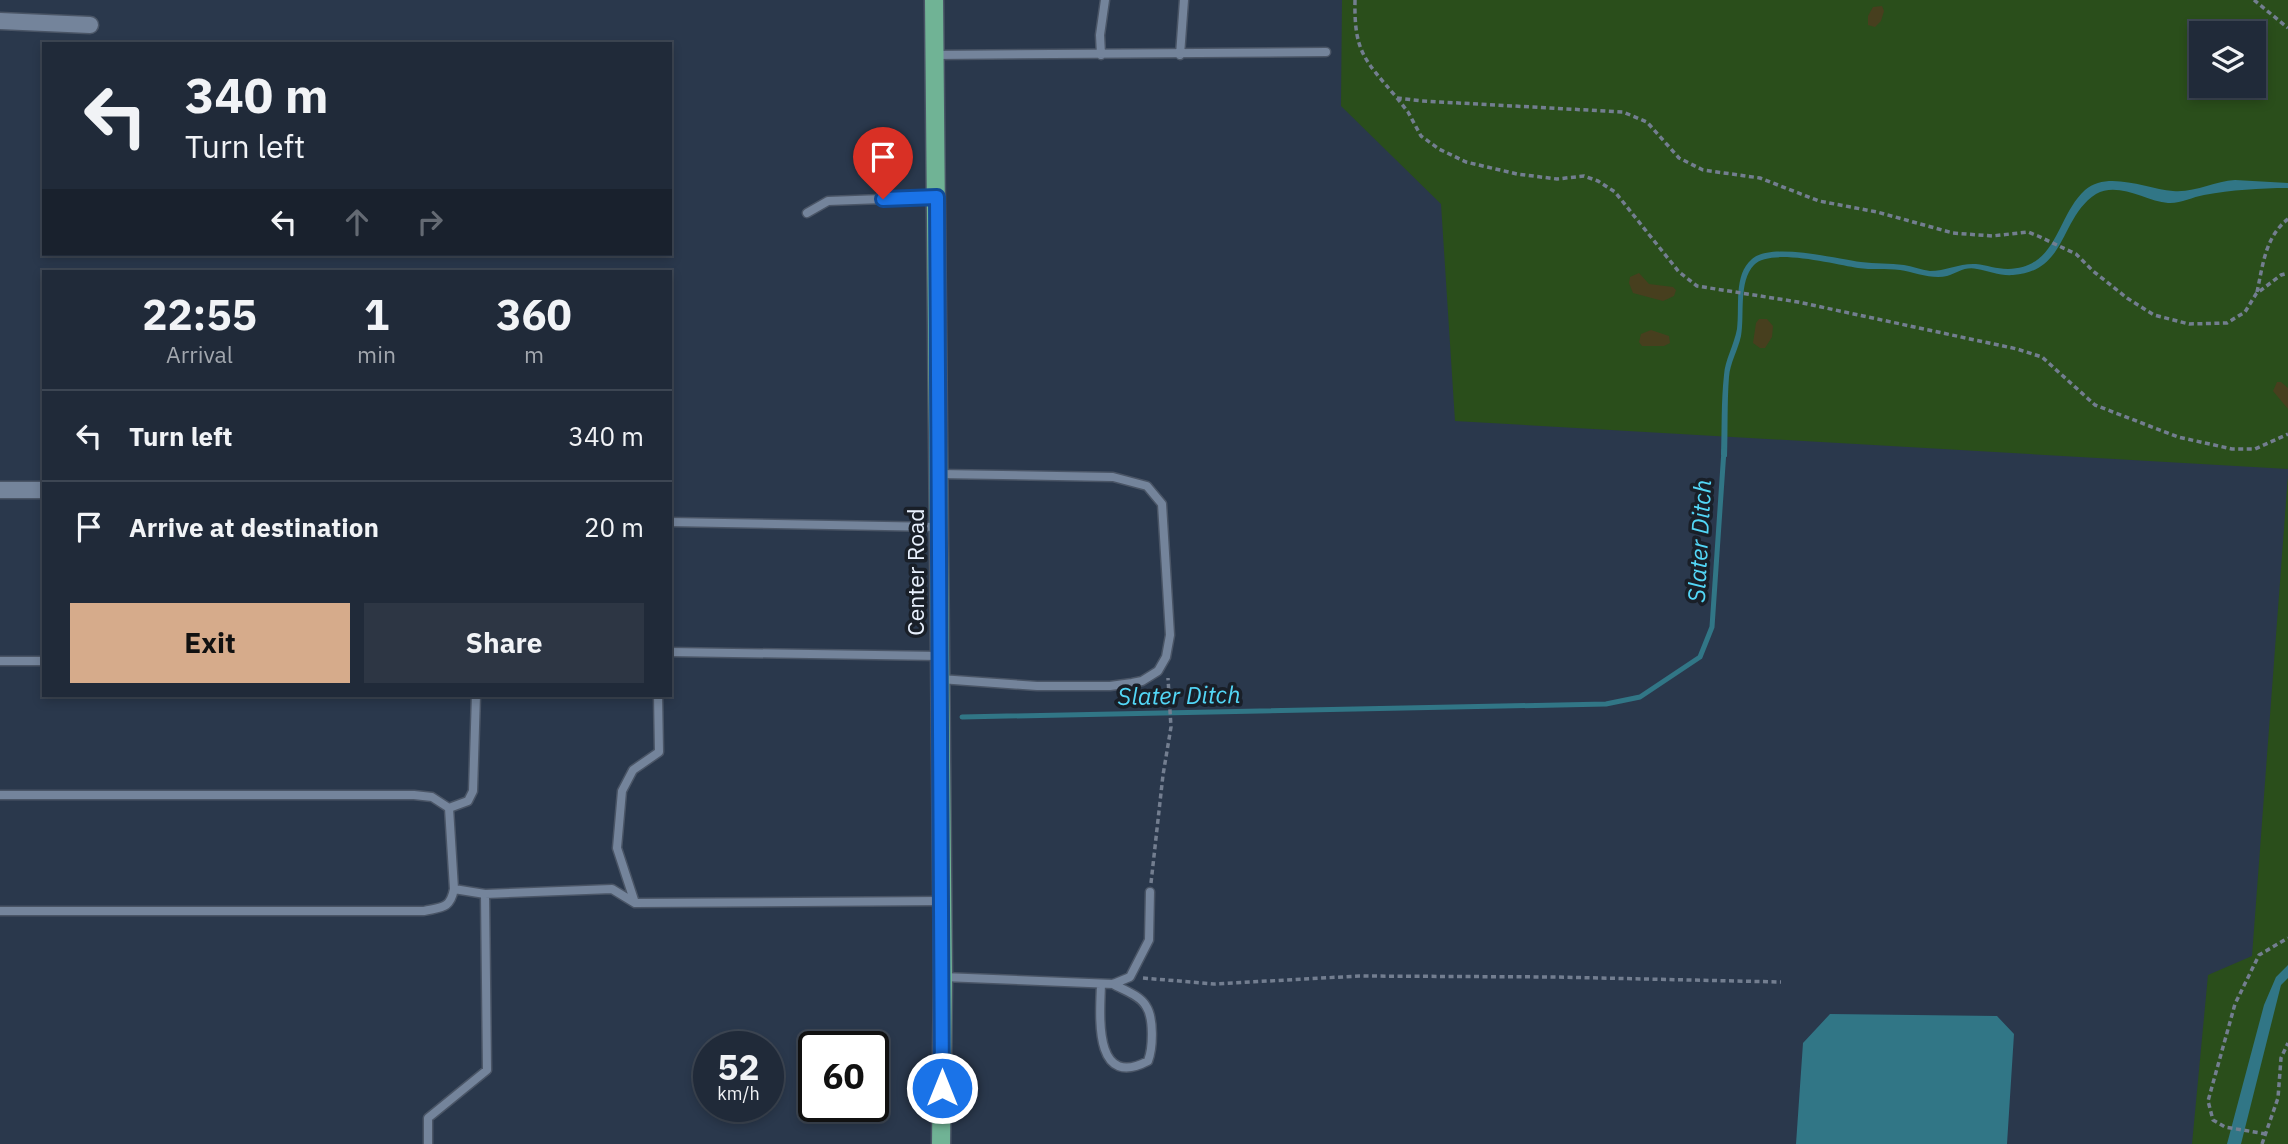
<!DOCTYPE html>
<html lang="en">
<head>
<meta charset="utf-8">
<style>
	:root { --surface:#202a39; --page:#2d3644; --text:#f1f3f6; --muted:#a2a7ae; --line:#3d4653; --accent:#d6ab8b }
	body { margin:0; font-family:"IBM Plex Sans",sans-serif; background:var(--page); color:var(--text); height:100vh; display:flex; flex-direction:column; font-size:26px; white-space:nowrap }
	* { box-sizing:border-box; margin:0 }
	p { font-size:23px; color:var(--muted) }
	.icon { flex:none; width:38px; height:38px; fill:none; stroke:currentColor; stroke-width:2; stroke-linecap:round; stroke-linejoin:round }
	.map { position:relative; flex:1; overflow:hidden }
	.sheet { position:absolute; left:42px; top:270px; width:630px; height:427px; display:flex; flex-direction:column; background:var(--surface); border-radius:0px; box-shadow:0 4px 10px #0003,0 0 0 2px var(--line) }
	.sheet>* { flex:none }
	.banner { position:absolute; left:42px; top:42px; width:630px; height:214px; border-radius:0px; box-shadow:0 4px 10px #0003,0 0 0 2px var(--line); background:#202a39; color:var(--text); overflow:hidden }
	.controls { position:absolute; left:2189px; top:21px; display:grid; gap:14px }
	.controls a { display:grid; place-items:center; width:77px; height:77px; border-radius:0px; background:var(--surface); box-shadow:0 4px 10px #0003,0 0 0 2px var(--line); font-size:35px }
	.speed { position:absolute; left:693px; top:1031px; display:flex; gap:14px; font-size:35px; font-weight:700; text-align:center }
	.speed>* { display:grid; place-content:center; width:91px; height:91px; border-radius:50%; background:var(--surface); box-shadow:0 4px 10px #0003,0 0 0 2px var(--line); line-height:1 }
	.speed small { font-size:18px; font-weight:400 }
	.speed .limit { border:4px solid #111; border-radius:10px; background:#fff; color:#111 }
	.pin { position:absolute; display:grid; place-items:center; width:60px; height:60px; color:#fff; margin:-72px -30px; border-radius:50% 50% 50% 0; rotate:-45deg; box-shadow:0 0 7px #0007 }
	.pin .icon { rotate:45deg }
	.me { position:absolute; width:77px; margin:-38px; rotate:0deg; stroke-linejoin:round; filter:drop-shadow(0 0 5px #0008) }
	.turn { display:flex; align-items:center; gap:24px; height:147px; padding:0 28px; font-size:32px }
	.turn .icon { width:91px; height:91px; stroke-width:2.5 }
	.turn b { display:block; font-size:49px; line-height:60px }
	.lanes { display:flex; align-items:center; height:66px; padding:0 28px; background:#0003; justify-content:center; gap:35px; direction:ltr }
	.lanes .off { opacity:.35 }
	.eta { display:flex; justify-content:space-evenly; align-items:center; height:119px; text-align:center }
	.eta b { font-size:42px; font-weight:700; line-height:49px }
	.action { display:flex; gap:14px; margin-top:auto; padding:14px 28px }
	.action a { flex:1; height:80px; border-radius:0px; background:var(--accent); color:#111; font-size:28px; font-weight:700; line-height:80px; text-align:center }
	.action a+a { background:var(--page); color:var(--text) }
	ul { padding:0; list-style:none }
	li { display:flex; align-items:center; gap:21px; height:91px; padding:0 28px; border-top:2px solid var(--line) }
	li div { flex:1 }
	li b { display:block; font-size:26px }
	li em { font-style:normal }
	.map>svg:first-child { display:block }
	.green { fill:#2a4e1b; fill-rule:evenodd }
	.sand { fill:#473f1e }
	.water { fill:#317686 }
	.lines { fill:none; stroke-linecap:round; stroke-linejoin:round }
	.stream { stroke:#317686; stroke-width:5 }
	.lane-casing { stroke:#4a5566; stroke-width:11 }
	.street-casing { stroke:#4a5566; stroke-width:19 }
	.primary-casing { stroke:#4a5566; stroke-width:21 }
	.path { stroke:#737e90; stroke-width:3.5; stroke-dasharray:5 3.5; stroke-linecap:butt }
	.lane { stroke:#74849b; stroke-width:8 }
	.street { stroke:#74849b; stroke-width:16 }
	.primary { stroke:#70b395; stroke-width:18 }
	.route-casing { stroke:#114b97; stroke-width:18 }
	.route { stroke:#1a73e8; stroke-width:12 }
	.labels { text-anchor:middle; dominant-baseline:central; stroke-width:7; stroke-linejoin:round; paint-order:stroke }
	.street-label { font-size:23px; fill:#e8f0fd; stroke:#191f28 }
	.water-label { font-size:24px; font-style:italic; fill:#53d7f7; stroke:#191f28 }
</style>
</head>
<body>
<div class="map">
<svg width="2288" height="1144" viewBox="0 0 2288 1144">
	<rect width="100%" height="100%" fill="#2a384c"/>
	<path class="green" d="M 1342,0 L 2288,0 L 2288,469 L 1455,421 L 1441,204 L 1341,106 ZM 2202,33 L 2254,33 L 2254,86 L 2202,86 Z
		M 2288,475 L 2288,1144 L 2192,1144 L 2208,975 L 2252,956 Z"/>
	<path class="sand" d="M 1882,6 L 1884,11 L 1881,21 L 1875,27 L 1868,25 L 1868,16 L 1873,7 Z
		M 1639,273 L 1649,284 L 1673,287 L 1676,290 L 1674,296 L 1663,301 L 1633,293 L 1629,283 L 1630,277 Z
		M 1759,319 L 1767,319 L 1773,326 L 1772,337 L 1765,348 L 1760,348 L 1753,343 L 1756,323 Z
		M 1651,330 L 1669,336 L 1670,343 L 1664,346 L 1642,346 L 1639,342 L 1641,334 Z
		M 2277,382 L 2281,382 L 2288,388 L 2288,409 L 2273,391 Z"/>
	<path class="water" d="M 2235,180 L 2288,183 L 2288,188 C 2259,188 2232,190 2204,195 C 2192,197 2180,204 2168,203 C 2146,201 2118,181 2096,194 C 2059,218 2068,271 2013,275 C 2000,276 1989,271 1977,269 C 1965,266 1957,273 1947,276 C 1933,280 1914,272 1900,270 C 1886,268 1871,270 1858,268 C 1836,265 1770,247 1754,265 C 1738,282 1745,315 1741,336 C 1738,350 1730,363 1729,377 C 1727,403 1728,430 1727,457 L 1721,455 C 1722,429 1721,402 1724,375 C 1725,360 1734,345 1737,329 C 1740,307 1733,275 1752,259 C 1771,242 1837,259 1861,262 C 1875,264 1890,263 1904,265 C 1912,266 1921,270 1930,271 C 1946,271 1960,263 1976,264 C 1987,265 1996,269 2008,269 C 2059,267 2055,218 2085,190 C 2108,170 2147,189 2173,191 C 2195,193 2214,181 2235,180 Z
		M 2288,965 L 2288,978 L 2281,985 L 2241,1144 L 2227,1144 L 2264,1005 L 2276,977 Z
		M 1830,1014 L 1997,1016 L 2014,1034 L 2007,1144 L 1796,1144 L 1803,1043 Z"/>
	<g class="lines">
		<path class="stream" d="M 962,717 L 1606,704 L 1640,697 L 1700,657 L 1712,627 L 1724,450"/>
		<g class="lane-casing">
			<path id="lane" d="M 934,55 L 1326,52
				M 1101,55 L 1100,35 L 1105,0
				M 1180,55 L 1184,0
				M 807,213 L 828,201 L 937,197
				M 939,474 L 1113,477 L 1147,486 L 1162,504 L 1170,635 L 1166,657 L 1158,671 L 1142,681 L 1132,683 L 1110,686 L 1037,686 L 940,679
				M 670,522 L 939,527
				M 670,652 L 940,656
				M 0,661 L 44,661
				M 0,795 L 414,795 L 432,797 L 449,808
				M 449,808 L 468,801 L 473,791 L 476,695
				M 454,889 L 485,894
				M 635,903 L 617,848 L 622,791 L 633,770 L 659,752 L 658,695
				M 0,911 L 424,911 C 442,907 450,909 454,889 L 449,808
				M 943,977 L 1113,984 L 1130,977 L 1149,940 L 1150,892
				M 1101,984 C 1100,1015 1093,1090 1148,1061 C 1153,1048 1154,1018 1146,1006 C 1140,995 1123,990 1113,984
				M 428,1144 L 428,1118 L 487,1070 L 485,894 L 612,889 L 635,903 L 941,901"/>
		</g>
		<g class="street-casing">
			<path id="street" d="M 0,21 L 90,25
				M 0,490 L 44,490"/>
		</g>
		<g class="primary-casing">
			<path id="primary" d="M 934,0 L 943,977 L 941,1144"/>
		</g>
		<path class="path" d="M 1355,0 C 1354,52 1364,59 1397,98 L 1422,101 L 1623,112 L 1647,122 L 1679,158 L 1703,170 L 1760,178 L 1819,201 L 1877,212 L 1953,233 L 1992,236 L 2028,232 L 2038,236 L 2076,254 L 2093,271 L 2127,298 L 2154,315 L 2189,324 L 2227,323 L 2245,312 L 2256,294 L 2281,275 L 2288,273
			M 2254,0 L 2288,28
			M 1397,98 L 1408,112 L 1421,136 L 1439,149 L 1466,162 L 1517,174 L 1557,179 L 1584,176 L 1598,181 L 1615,192 L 1679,272 L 1697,286 L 1798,302 L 2017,349 L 2042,357 L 2095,405 L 2178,437 L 2232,449 L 2255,449 L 2288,434
			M 2257,292 C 2263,265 2265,237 2288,219
			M 1151,883 L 1163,775 L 1171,727 L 1168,678
			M 1143,978 L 1214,984 L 1359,976 L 1555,977 L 1781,982
			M 2266,1134 L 2225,1127 L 2213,1120 L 2208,1101 L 2235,1004 L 2259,955 L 2288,938
			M 2262,1144 L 2278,1098 L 2281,1058 L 2288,1043"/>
		<use href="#lane" class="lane"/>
		<use href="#street" class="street"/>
		<use href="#primary" class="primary"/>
	</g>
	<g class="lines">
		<g class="route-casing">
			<path id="route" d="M 883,199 L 937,197 L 942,1088"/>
		</g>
		<use href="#route" class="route"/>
	</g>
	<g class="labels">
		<g class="street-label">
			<text transform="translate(915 572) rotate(-90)">Center Road</text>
		</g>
		<g class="water-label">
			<text transform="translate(1699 541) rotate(-87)">Slater Ditch</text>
			<text transform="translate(1179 695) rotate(-1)">Slater Ditch</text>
		</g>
	</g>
</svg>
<div class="controls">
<a><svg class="icon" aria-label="layers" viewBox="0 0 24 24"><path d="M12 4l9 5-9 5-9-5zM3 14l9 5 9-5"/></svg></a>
</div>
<div class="speed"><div>52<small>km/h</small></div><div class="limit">60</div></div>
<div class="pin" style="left:883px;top:199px;background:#d93025"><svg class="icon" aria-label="arrive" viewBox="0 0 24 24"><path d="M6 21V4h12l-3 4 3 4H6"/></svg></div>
<svg class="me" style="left:942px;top:1088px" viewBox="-20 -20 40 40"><circle r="17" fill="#1a73e8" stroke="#fff" stroke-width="3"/><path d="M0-11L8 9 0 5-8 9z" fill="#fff"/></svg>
<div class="banner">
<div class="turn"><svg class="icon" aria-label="left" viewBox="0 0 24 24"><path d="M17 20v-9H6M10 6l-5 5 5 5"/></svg><div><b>340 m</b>Turn left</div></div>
<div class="lanes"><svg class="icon" aria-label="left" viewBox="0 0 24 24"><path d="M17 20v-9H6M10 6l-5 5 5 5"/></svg><svg class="icon off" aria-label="ahead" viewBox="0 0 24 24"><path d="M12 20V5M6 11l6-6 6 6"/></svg><svg class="icon off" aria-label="right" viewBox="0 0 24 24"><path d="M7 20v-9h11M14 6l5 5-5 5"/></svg></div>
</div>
<section class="sheet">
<div class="eta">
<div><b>22:55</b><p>Arrival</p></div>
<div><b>1</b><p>min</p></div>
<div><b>360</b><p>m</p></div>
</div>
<ul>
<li><svg class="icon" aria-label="left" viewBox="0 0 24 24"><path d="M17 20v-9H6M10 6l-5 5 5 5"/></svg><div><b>Turn left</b></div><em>340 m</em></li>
<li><svg class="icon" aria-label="arrive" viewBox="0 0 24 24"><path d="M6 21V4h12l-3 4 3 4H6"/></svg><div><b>Arrive at destination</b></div><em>20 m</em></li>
</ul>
<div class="action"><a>Exit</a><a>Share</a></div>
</section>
</div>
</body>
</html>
